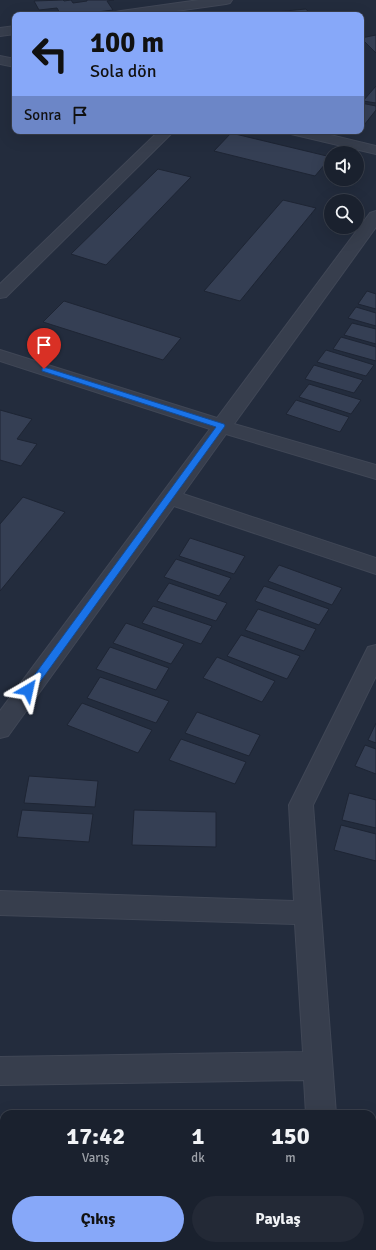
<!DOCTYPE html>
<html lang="tr">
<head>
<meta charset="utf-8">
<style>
	:root { --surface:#1a212e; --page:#232936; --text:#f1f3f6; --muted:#9fa3aa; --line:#383e4a; --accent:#87a8f9 }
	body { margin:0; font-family:Signika,sans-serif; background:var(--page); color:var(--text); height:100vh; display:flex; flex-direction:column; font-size:15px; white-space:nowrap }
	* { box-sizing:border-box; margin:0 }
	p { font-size:13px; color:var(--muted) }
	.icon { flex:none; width:22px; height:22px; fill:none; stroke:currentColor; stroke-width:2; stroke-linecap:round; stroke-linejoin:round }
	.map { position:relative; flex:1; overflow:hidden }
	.side { position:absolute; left:0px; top:1110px; width:376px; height:140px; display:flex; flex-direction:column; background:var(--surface); border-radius:12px 12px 0 0; box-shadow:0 4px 16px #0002,0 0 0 1px var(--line) }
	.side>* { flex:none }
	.banner { position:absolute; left:12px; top:12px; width:352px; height:122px; border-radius:8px; box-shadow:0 4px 16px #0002,0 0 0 1px var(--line); background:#87a8f9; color:#111; overflow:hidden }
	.fabs { position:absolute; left:324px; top:146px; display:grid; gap:8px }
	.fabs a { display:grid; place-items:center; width:40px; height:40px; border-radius:50%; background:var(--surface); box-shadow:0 4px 16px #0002,0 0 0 1px var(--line); font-size:20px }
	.pin { position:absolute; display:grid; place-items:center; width:34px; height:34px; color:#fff; margin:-41px -17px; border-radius:50% 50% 50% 0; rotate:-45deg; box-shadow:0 0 4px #0007 }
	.pin .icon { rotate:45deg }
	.me { position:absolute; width:44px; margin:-22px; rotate:36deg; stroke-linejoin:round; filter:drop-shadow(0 0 3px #0008) }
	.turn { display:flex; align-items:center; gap:14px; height:84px; padding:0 12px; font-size:18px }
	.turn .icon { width:52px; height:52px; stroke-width:2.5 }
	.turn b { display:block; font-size:28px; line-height:34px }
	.then { display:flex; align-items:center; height:38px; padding:0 12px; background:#0003; gap:8px; font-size:15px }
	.eta { display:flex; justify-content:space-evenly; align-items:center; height:68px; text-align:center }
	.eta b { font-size:24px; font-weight:800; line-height:28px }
	.primary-button { display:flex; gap:8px; margin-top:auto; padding:8px 12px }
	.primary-button a { flex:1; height:46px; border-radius:24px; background:var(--accent); color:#111; font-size:16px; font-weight:800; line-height:46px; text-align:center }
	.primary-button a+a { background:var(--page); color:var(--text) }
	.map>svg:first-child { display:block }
	.building { fill:#353f54; stroke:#1e2534 }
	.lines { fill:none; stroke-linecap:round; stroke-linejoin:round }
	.street-casing { stroke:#404756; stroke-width:2 }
	.street { fill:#373e4d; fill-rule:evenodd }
	.route { fill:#1a73e8; stroke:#114b97 }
</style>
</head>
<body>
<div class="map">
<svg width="376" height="1250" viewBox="0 0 376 1250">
	<rect width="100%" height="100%" fill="#232c3d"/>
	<path class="building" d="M 63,0 L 64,1 L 71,0 L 73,3 L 87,1 L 87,0 L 114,0 L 107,1 L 113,10 L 73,15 L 61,15 L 57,8 L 39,10 L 34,1 Z
		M 306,9 L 311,15 L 254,14 Z
		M 376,35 L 376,53 L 361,38 Z
		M 376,86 L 376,103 L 363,101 Z
		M 361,103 L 376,106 L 376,110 L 361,129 Z
		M 231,133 L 331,157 L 315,176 L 214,151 Z
		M 158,169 L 191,177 L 106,265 L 71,254 Z
		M 283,200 L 316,208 L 240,301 L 204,291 Z
		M 367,291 L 376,294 L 376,309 L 358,304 Z
		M 64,301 L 181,338 L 163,360 L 43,322 Z
		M 356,307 L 376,313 L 376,326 L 348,318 Z
		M 352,323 L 376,329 L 376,344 L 344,335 Z
		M 341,337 L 376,347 L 376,361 L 333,349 Z
		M 326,350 L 374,365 L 366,376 L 317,362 Z
		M 314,365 L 363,380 L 354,393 L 305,379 Z
		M 309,384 L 361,400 L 351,414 L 299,397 Z
		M 296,400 L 349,417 L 340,432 L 286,414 Z
		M 0,410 L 32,419 L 17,439 L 37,444 L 21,466 L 0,460 Z
		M 23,497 L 65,512 L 0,591 L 0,524 Z
		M 190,538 L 245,556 L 234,574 L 179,556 Z
		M 176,559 L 231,578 L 219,596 L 164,577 Z
		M 279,565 L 342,588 L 332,605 L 268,581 Z
		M 169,583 L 227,603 L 216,621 L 157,601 Z
		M 264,586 L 329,609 L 319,625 L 255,601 Z
		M 153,606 L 212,626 L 201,644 L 142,623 Z
		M 258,609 L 316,629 L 304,651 L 245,630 Z
		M 126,623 L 184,644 L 171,664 L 113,643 Z
		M 241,635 L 300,656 L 287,679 L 227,656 Z
		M 110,647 L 169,668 L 156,690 L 96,669 Z
		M 217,657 L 275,681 L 262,702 L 203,678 Z
		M 100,677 L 169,701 L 156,723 L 87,698 Z
		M 82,703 L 152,730 L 138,753 L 67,725 Z
		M 197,712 L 260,735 L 249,756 L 185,733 Z
		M 376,723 L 376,743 L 368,740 Z
		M 181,739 L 246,762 L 235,784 L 169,760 Z
		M 365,745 L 376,749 L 376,774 L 355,766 Z
		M 29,776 L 98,781 L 95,807 L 24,803 Z
		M 349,793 L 376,800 L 376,828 L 342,820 Z
		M 22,810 L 93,814 L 89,842 L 17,837 Z
		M 134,810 L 216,812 L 216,847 L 132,845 Z
		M 341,825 L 376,834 L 376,861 L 334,850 Z
		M 0,1127 L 4,1128 L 4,1165 L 0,1164 Z
		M 372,1140 L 376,1140 L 376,1183 L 372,1183 Z
		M 0,1176 L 4,1176 L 4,1217 L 0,1217 Z
		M 372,1194 L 376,1194 L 376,1233 L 372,1232 Z
		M 0,1228 L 4,1228 L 4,1246 L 87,1246 L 87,1250 L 0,1250 Z
		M 124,1246 L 219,1246 L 219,1250 L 124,1250 Z"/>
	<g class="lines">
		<g class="street-casing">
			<path id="street" d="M 199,0 L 232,0 L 230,3 L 226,4 L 148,15 L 115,15 L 116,12 L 121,11 Z
				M 15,26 L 15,34 L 0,36 L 0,28 Z
				M 0,56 L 15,59 L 15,67 L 0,64 Z
				M 159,131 L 174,131 L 6,297 L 0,298 L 0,284 Z
				M 289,131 L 314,131 L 376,146 L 376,154 L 291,134 Z
				M 376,211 L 376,227 L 234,424 L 376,465 L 376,479 L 226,434 L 183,494 L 376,558 L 376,574 L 174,506 L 8,736 L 0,738 L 0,711 L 210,429 L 0,361 L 0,350 L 217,418 L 370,213 Z
				M 376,645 L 376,676 L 313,805 L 336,1114 L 306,1114 L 304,1080 L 0,1085 L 0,1057 L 303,1052 L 295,924 L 0,915 L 0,891 L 294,901 L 289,805 L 368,647 Z
				M 314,1246 L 346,1246 L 346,1250 L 314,1250 Z"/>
		</g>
		<use href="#street" class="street"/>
	</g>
	<path class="route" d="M 44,367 L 224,424 L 225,426 L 32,693 L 25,693 L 23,690 L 25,688 L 216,427 L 42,371 L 42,368 Z"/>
</svg>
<div class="fabs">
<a><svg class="icon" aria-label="sound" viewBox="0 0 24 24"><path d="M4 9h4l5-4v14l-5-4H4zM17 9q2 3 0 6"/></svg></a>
<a><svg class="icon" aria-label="search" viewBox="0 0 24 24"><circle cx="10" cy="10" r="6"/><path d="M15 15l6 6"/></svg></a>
</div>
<div class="pin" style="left:44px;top:369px;background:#d93025"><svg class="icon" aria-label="arrive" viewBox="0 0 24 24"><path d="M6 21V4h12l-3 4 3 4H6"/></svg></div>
<svg class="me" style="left:28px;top:690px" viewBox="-20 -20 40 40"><path d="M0-17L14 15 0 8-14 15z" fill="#1a73e8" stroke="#fff" stroke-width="4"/></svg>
<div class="banner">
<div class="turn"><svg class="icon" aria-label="left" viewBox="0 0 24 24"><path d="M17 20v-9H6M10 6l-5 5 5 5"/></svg><div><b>100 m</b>Sola dön</div></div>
<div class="then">Sonra<svg class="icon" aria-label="arrive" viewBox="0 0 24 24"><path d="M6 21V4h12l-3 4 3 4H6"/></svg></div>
</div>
<section class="side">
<div class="eta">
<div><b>17:42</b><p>Varış</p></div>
<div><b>1</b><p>dk</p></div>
<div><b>150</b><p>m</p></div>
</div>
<div class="primary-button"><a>Çıkış</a><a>Paylaş</a></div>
</section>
</div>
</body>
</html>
